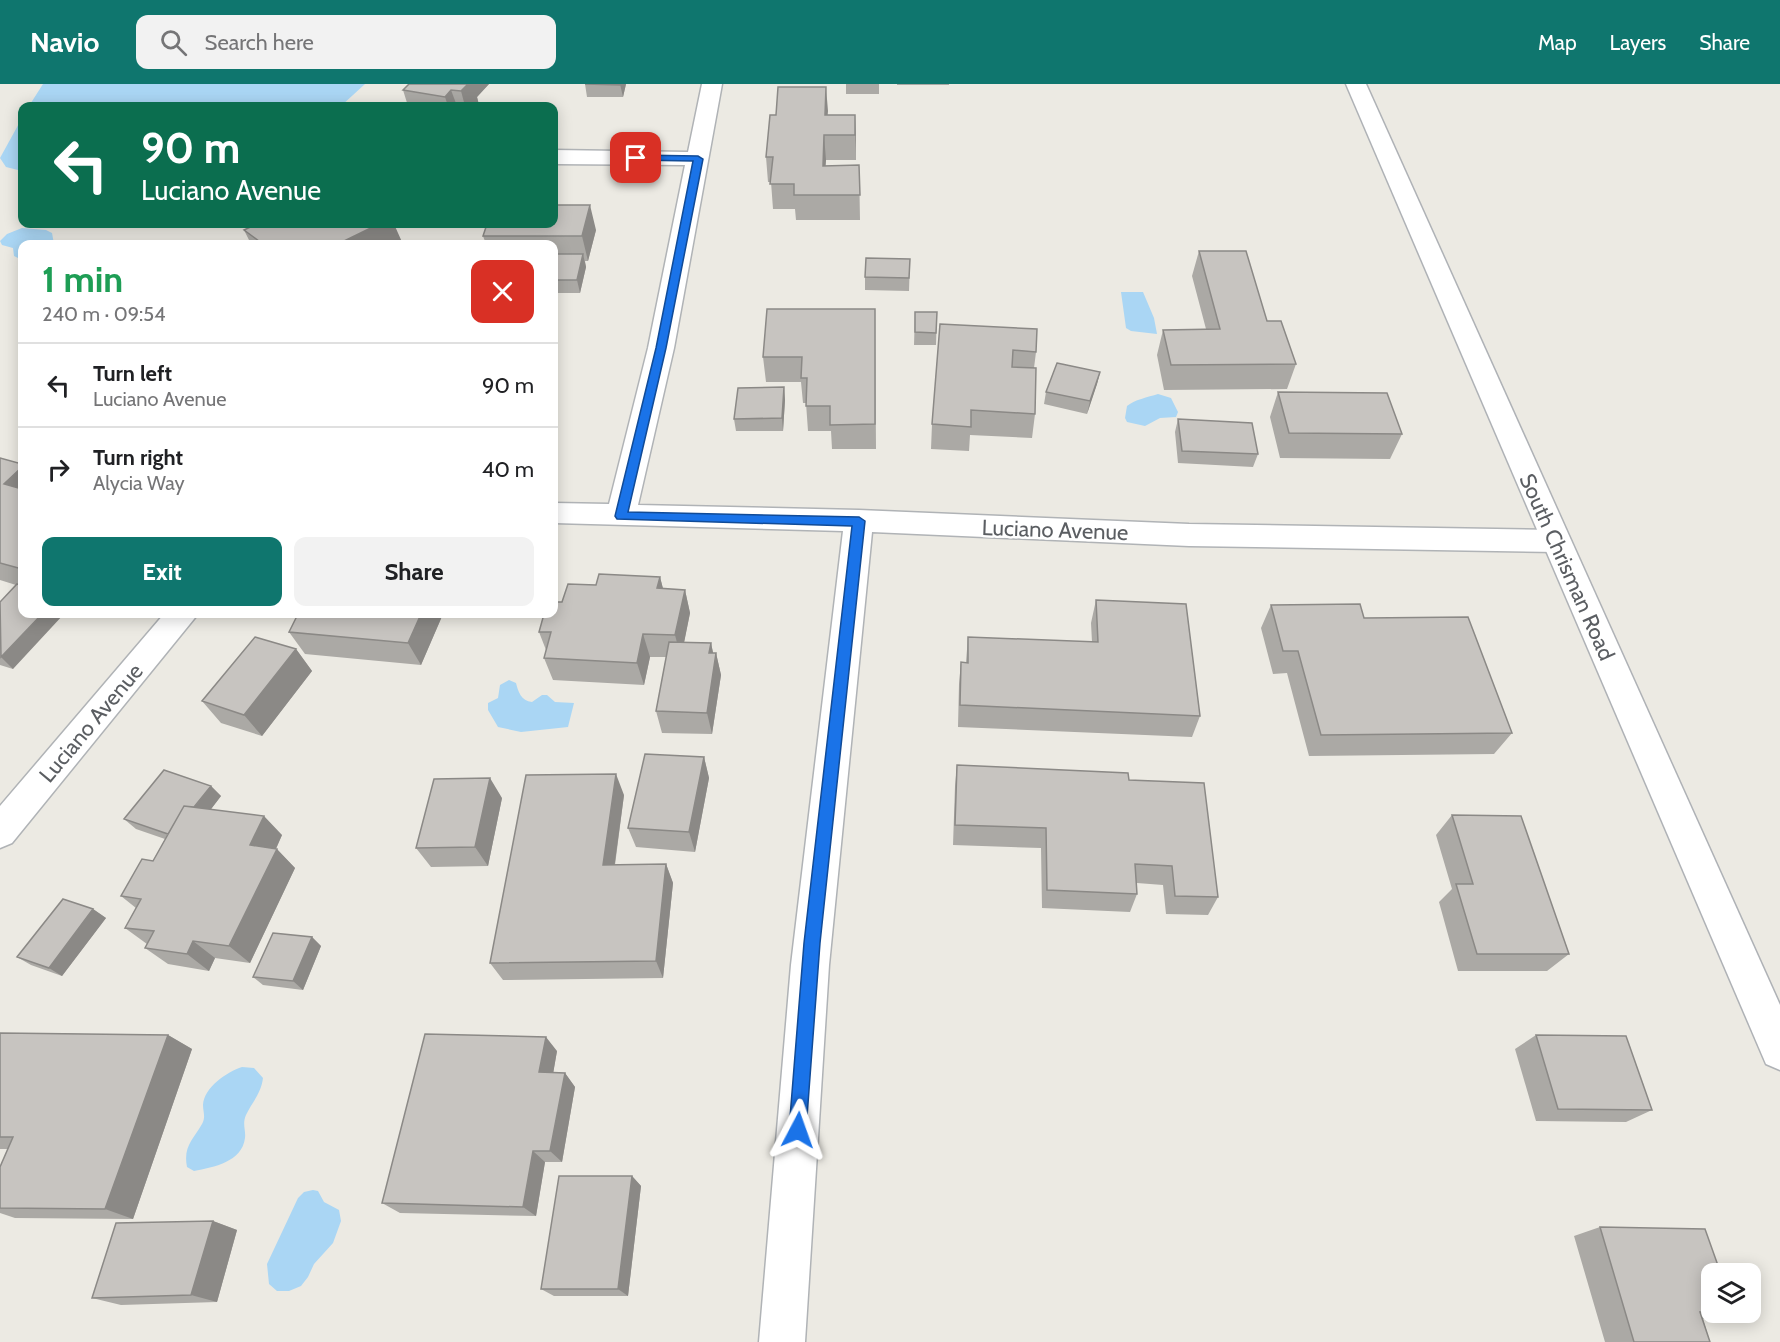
<!DOCTYPE html>
<html lang="en">
<head>
<meta charset="utf-8">
<style>
	:root { --surface:#fff; --page:#f2f2f2; --text:#202124; --muted:#757577; --line:#e0e0e0; --accent:#0f766e }
	body { margin:0; font-family:Cabin,sans-serif; background:var(--page); color:var(--text); height:100vh; display:flex; flex-direction:column; font-size:22px; white-space:nowrap }
	* { box-sizing:border-box; margin:0 }
	p { font-size:20px; color:var(--muted) }
	.icon { flex:none; width:33px; height:33px; fill:none; stroke:currentColor; stroke-width:2; stroke-linecap:round; stroke-linejoin:round }
	.map { position:relative; flex:1; overflow:hidden }
	.sheet { position:absolute; left:18px; top:156px; width:540px; height:378px; display:flex; flex-direction:column; background:var(--surface); border-radius:12px; box-shadow:0 3px 15px #0003 }
	.sheet>* { flex:none }
	.hud { position:absolute; left:18px; top:18px; width:540px; height:126px; border-radius:12px; box-shadow:0 3px 15px #0003; background:#0b6e4f; color:#fff; overflow:hidden }
	.fabs { position:absolute; left:1701px; top:1179px; display:grid; gap:12px }
	.fabs a { display:grid; place-items:center; width:60px; height:60px; border-radius:12px; background:var(--surface); box-shadow:0 3px 15px #0003; font-size:30px }
	.pin { position:absolute; display:grid; place-items:center; width:51px; height:51px; color:#fff; margin:-26px; border-radius:12px; box-shadow:0 3px 9px #0006 }
	.me { position:absolute; width:66px; margin:-33px; rotate:4deg; stroke-linejoin:round; filter:drop-shadow(0 0 4px #0008) }
	.turn { display:flex; align-items:center; gap:21px; height:126px; padding:0 24px; font-size:27px }
	.turn .icon { width:78px; height:78px; stroke-width:2.5 }
	.turn b { display:block; font-size:42px; line-height:51px }
	.round { display:grid; place-items:center; flex:none; width:63px; height:63px; border-radius:12px; background:var(--page) }
	.overview { display:flex; align-items:center; justify-content:space-between; height:102px; padding:0 24px }
	h1 { font-size:36px; font-weight:700; line-height:45px; color:#1e9e55 }
	.primary-button { display:flex; gap:12px; margin-top:auto; padding:12px 24px }
	.primary-button a { flex:1; height:69px; border-radius:12px; background:var(--accent); color:#fff; font-size:24px; font-weight:700; line-height:69px; text-align:center }
	.primary-button a+a { background:var(--page); color:var(--text) }
	ul { padding:0; list-style:none }
	li { display:flex; align-items:center; gap:18px; height:84px; padding:0 24px; border-top:2px solid var(--line) }
	li div { flex:1 }
	li b { display:block; font-size:22px }
	li em { font-style:normal }
	header { display:flex; align-items:center; gap:36px; box-sizing:border-box; height:84px; padding:0 30px; background:var(--accent); color:#fff }
	header strong { font-size:28px }
	nav { display:flex; gap:33px; margin-inline-start:auto; font-size:21px }
	.search { width:420px; height:54px; background:var(--page); display:flex; align-items:center; gap:15px; box-sizing:border-box; padding:0 21px; border-radius:12px; color:var(--muted); font-size:22px }
	.map>svg:first-child { display:block }
	.water { fill:#aad6f4 }
	.lines { fill:none; stroke-linecap:round; stroke-linejoin:round }
	.street-casing { stroke:#b0b3b6; stroke-width:3 }
	.secondary-casing { stroke:#afb2b6; stroke-width:3 }
	.street { fill:#fff; fill-rule:evenodd }
	.secondary { fill:#fff; fill-rule:evenodd }
	.wall { fill:#aba9a5 }
	.shaded-wall { fill:#8b8986 }
	.building { fill:#c7c4c0; stroke:#8b8986; stroke-width:1.5 }
	.route { fill:#1a73e8; stroke:#114b97; stroke-width:1.5 }
	.labels { text-anchor:middle; dominant-baseline:central; stroke-width:4.5; stroke-linejoin:round; paint-order:stroke }
	.street-label { font-size:22px; fill:#5b5e62; stroke:#fff }
</style>
</head>
<body>
<header>
<strong>Navio</strong>
<div class="search"><svg class="icon" aria-label="search" viewBox="0 0 24 24"><circle cx="10" cy="10" r="6"/><path d="M15 15l6 6"/></svg>Search here</div>
<nav><a>Map</a><a>Layers</a><a>Share</a></nav>
</header>
<div class="map">
<svg width="1780" height="1258" viewBox="0 0 1780 1258">
	<rect width="100%" height="100%" fill="#eceae3"/>
	<path class="water" d="M 43,0 L 365,0 L 341,22 L 29,22 Z
		M 22,34 L 22,87 L 6,83 L 0,74 Z
		M 22,144 L 46,146 L 52,149 L 54,160 L 22,160 L 22,176 L 14,172 L 13,164 L 2,161 L 0,157 L 7,150 Z
		M 1121,208 L 1143,208 L 1154,234 L 1157,250 L 1131,247 L 1126,244 Z
		M 1158,310 L 1171,314 L 1178,328 L 1176,333 L 1160,334 L 1145,342 L 1127,338 L 1125,334 L 1127,322 C 1134,316 1148,313 1158,310 Z
		M 509,596 L 516,599 C 518,607 521,617 532,618 L 542,611 L 547,611 L 555,618 L 574,619 L 568,643 L 521,648 L 498,643 L 488,626 L 488,619 L 498,614 L 500,601 Z
		M 242,983 L 254,984 L 263,994 C 261,1010 252,1018 246,1031 C 242,1040 246,1046 245,1054 C 242,1078 214,1083 194,1087 L 187,1083 C 183,1062 193,1056 202,1040 C 206,1033 203,1028 203,1021 C 204,1003 227,988 242,983 Z
		M 313,1106 L 318,1107 L 324,1118 L 339,1126 L 341,1137 L 333,1159 L 314,1180 L 308,1193 L 301,1202 L 289,1207 L 277,1207 L 269,1200 L 267,1180 L 298,1114 L 304,1108 Z"/>
	<g class="lines">
		<g class="street-casing">
			<path id="street" d="M 702,0 L 722,0 L 674,264 L 638,421 L 859,426 L 1189,440 L 1556,446 L 1566,449 L 1571,457 L 1566,465 L 1556,468 L 1189,462 L 872,448 L 829,881 L 805,1258 L 759,1258 L 791,881 L 843,447 L 554,439 L 554,419 L 609,420 L 648,264 L 685,81 L 554,80 L 554,66 L 688,68 Z
				M 164,530 L 198,530 L 12,759 L 0,764 L 0,722 Z"/>
		</g>
		<g class="secondary-casing">
			<path id="secondary" d="M 1346,0 L 1366,0 L 1780,921 L 1780,986 L 1766,980 Z"/>
		</g>
		<use href="#street" class="street"/>
		<use href="#secondary" class="secondary"/>
	</g>
	<path class="wall" d="M 409,0 L 489,0 L 477,13 L 479,21 L 477,22 L 408,22 L 403,6 Z
		M 585,0 L 626,0 L 623,13 L 587,13 Z
		M 846,0 L 879,0 L 879,10 L 846,10 Z
		M 897,0 L 949,0 L 949,1 L 897,1 Z
		M 827,31 L 855,31 L 856,76 L 826,76 L 825,82 L 859,81 L 860,136 L 796,136 L 795,125 L 773,125 L 771,98 L 768,98 L 766,73 Z
		M 244,146 L 402,158 L 397,160 L 251,160 Z
		M 596,146 L 588,177 L 585,177 L 586,183 L 580,209 L 554,209 L 554,160 L 486,160 L 483,152 Z
		M 1199,167 L 1267,237 L 1296,280 L 1287,305 L 1164,306 L 1157,271 L 1163,246 L 1206,245 L 1192,192 Z
		M 910,175 L 909,207 L 865,206 L 865,193 Z
		M 875,225 L 876,365 L 832,365 L 831,347 L 808,347 L 806,319 L 803,319 L 801,298 L 766,298 L 763,273 Z
		M 915,228 L 937,228 L 936,261 L 914,261 Z
		M 940,240 L 1036,268 L 1034,284 L 1035,330 L 1032,354 L 970,351 L 969,367 L 931,365 L 932,340 Z
		M 1100,288 L 1097,300 L 1087,330 L 1044,320 L 1046,308 Z
		M 784,303 L 785,316 L 783,347 L 736,347 L 734,335 Z
		M 1278,308 L 1402,350 L 1390,375 L 1280,374 L 1270,333 Z
		M 1178,335 L 1258,370 L 1253,383 L 1178,379 L 1175,348 Z
		M 0,374 L 22,380 L 22,530 L 13,585 L 0,581 L 0,518 L 16,501 L 0,496 Z
		M 660,493 L 663,505 L 685,506 L 690,529 L 684,558 L 711,559 L 713,569 L 716,569 L 721,591 L 712,650 L 662,649 L 656,627 L 666,573 L 650,573 L 644,601 L 553,596 L 544,574 L 546,566 L 539,548 L 562,518 L 596,501 Z
		M 1096,516 L 1200,632 L 1192,653 L 958,643 L 959,600 L 961,578 L 966,578 L 968,553 L 1092,558 L 1091,539 Z
		M 1271,521 L 1364,534 L 1512,649 L 1494,670 L 1309,672 L 1287,589 L 1273,590 L 1261,544 Z
		M 443,530 L 421,581 L 305,570 L 289,548 Z
		M 296,565 L 312,587 L 262,652 L 221,639 L 202,617 Z
		M 704,673 L 709,694 L 695,768 L 636,763 L 628,744 Z
		M 957,681 L 1129,696 L 1218,813 L 1208,831 L 1166,830 L 1163,801 L 1137,799 L 1137,810 L 1130,828 L 1042,824 L 1041,764 L 953,761 L 955,702 Z
		M 211,702 L 221,712 L 211,725 L 282,751 L 276,765 L 295,784 L 250,879 L 215,874 L 209,887 L 168,880 L 145,864 L 147,860 L 125,844 L 136,824 L 121,812 L 153,777 L 165,755 L 136,745 L 124,735 Z
		M 624,711 L 615,781 L 666,780 L 673,799 L 663,894 L 503,896 L 490,879 Z
		M 502,714 L 488,782 L 431,783 L 416,764 Z
		M 1452,731 L 1569,870 L 1547,887 L 1458,887 L 1439,818 L 1452,805 L 1436,751 Z
		M 93,825 L 106,834 L 62,892 L 31,881 L 17,873 Z
		M 312,853 L 321,862 L 303,906 L 263,901 L 253,893 Z
		M 0,949 L 168,951 L 192,965 L 133,1135 L 15,1134 L 0,1129 L 0,1083 L 8,1065 L 0,1065 Z
		M 1536,951 L 1652,1026 L 1626,1038 L 1536,1037 L 1515,965 Z
		M 557,967 L 553,989 L 565,989 L 575,1003 L 562,1078 L 545,1078 L 536,1132 L 400,1129 L 382,1119 Z
		M 632,1092 L 641,1102 L 628,1212 L 554,1212 L 541,1205 Z
		M 213,1137 L 237,1146 L 217,1218 L 121,1221 L 92,1214 Z
		M 1600,1143 L 1712,1228 L 1734,1228 L 1703,1235 L 1710,1258 L 1605,1258 L 1574,1152 Z"/>
	<path class="shaded-wall" d="M 465,0 L 489,0 L 477,13 L 479,21 L 477,22 L 465,22 L 461,7 Z
		M 620,0 L 626,0 L 623,13 Z
		M 826,3 L 828,27 L 826,51 L 825,31 Z
		M 451,6 L 457,22 L 448,22 L 445,13 Z
		M 855,31 L 856,56 L 856,76 L 855,51 Z
		M 824,51 L 826,76 L 824,107 L 823,82 Z
		M 590,121 L 596,146 L 588,177 L 582,152 Z
		M 379,140 L 394,140 L 402,158 L 397,160 L 338,160 Z
		M 403,140 L 419,140 L 405,144 Z
		M 583,170 L 586,183 L 580,209 L 577,196 Z
		M 1100,288 L 1097,300 L 1087,330 L 1090,317 Z
		M 784,303 L 785,316 L 783,347 L 782,334 Z
		M 22,383 L 22,421 L 4,400 Z
		M 660,493 L 666,516 L 657,504 Z
		M 685,506 L 690,529 L 681,574 L 675,551 Z
		M 42,530 L 64,530 L 13,585 L 1,573 Z
		M 421,530 L 443,530 L 421,581 L 408,559 Z
		M 643,550 L 650,573 L 644,601 L 637,579 Z
		M 711,559 L 715,578 L 716,569 L 721,591 L 712,650 L 707,629 L 709,569 Z
		M 296,565 L 312,587 L 262,652 L 244,631 Z
		M 704,673 L 709,694 L 695,768 L 689,748 Z
		M 616,690 L 624,711 L 612,800 L 603,781 Z
		M 490,694 L 502,714 L 488,782 L 475,763 Z
		M 211,702 L 221,712 L 183,762 L 172,752 Z
		M 264,732 L 282,751 L 269,780 L 250,761 Z
		M 277,765 L 295,784 L 250,879 L 229,862 Z
		M 666,780 L 673,799 L 663,894 L 656,877 Z
		M 93,825 L 106,834 L 62,892 L 49,884 Z
		M 312,853 L 321,862 L 303,906 L 293,897 Z
		M 193,857 L 215,874 L 209,887 L 187,870 Z
		M 168,951 L 192,965 L 133,1135 L 105,1125 Z
		M 546,953 L 557,967 L 551,1002 L 539,988 Z
		M 565,989 L 575,1003 L 562,1078 L 550,1067 Z
		M 533,1067 L 545,1078 L 536,1132 L 523,1123 Z
		M 632,1092 L 641,1102 L 628,1212 L 618,1205 Z
		M 213,1137 L 237,1146 L 217,1218 L 191,1211 Z"/>
	<path class="building" d="M 409,0 L 468,0 L 461,7 L 451,6 L 445,13 L 403,6 Z
		M 585,0 L 620,0 L 620,1 Z
		M 778,3 L 826,3 L 825,31 L 855,31 L 855,51 L 824,51 L 823,82 L 859,81 L 860,111 L 794,111 L 794,100 L 770,100 L 773,73 L 766,73 L 770,31 L 776,31 Z
		M 554,121 L 590,121 L 582,152 L 483,152 L 487,140 L 554,140 Z
		M 257,140 L 379,140 L 338,160 L 263,160 L 244,146 Z
		M 1199,167 L 1246,167 L 1267,237 L 1281,237 L 1296,280 L 1171,281 L 1163,246 L 1220,245 Z
		M 554,170 L 583,170 L 577,196 L 554,196 Z
		M 866,174 L 910,175 L 909,194 L 865,193 Z
		M 767,225 L 875,225 L 875,340 L 830,341 L 830,322 L 806,322 L 807,294 L 801,294 L 802,273 L 763,273 Z
		M 915,228 L 937,228 L 936,249 L 915,248 Z
		M 940,240 L 1037,245 L 1036,268 L 1013,266 L 1012,283 L 1036,284 L 1035,330 L 971,326 L 971,343 L 932,340 Z
		M 1057,279 L 1100,288 L 1090,317 L 1046,308 Z
		M 784,303 L 782,334 L 734,335 L 738,304 Z
		M 1278,308 L 1387,309 L 1402,350 L 1289,349 Z
		M 1178,335 L 1252,339 L 1258,370 L 1182,367 Z
		M 0,374 L 22,380 L 22,383 L 4,400 L 22,405 L 22,485 L 0,479 Z
		M 599,490 L 660,493 L 657,504 L 685,506 L 675,551 L 643,550 L 637,579 L 544,574 L 551,548 L 539,548 L 544,530 L 554,530 L 554,518 L 562,518 L 568,500 L 596,501 Z
		M 17,500 L 22,502 L 22,530 L 42,530 L 1,573 L 0,518 Z
		M 1096,516 L 1186,520 L 1200,632 L 960,621 L 961,578 L 968,579 L 968,553 L 1098,558 Z
		M 1360,520 L 1364,534 L 1468,533 L 1512,649 L 1321,651 L 1298,567 L 1283,567 L 1271,521 Z
		M 298,530 L 421,530 L 408,559 L 289,548 Z
		M 255,553 L 296,565 L 244,631 L 202,617 Z
		M 669,558 L 711,559 L 709,569 L 716,569 L 707,629 L 656,627 Z
		M 645,670 L 704,673 L 689,748 L 628,744 Z
		M 957,681 L 1128,689 L 1129,696 L 1204,699 L 1218,813 L 1175,812 L 1172,782 L 1135,780 L 1137,810 L 1047,806 L 1046,744 L 955,741 Z
		M 164,686 L 211,702 L 194,723 L 184,722 L 168,750 L 124,735 Z
		M 616,690 L 603,781 L 666,780 L 656,877 L 490,879 L 526,691 Z
		M 490,694 L 475,763 L 416,764 L 434,695 Z
		M 184,722 L 264,732 L 250,761 L 277,765 L 229,862 L 193,857 L 187,870 L 145,864 L 154,847 L 125,844 L 141,815 L 121,812 L 142,775 L 153,777 Z
		M 1452,731 L 1521,732 L 1569,870 L 1477,870 L 1456,800 L 1473,800 Z
		M 63,815 L 93,825 L 49,884 L 17,873 Z
		M 273,849 L 312,853 L 293,897 L 253,893 Z
		M 0,949 L 168,951 L 105,1125 L 0,1124 L 0,1083 L 13,1053 L 0,1053 Z
		M 425,950 L 546,953 L 539,988 L 565,989 L 550,1067 L 533,1067 L 523,1123 L 382,1119 Z
		M 1536,951 L 1626,952 L 1652,1026 L 1558,1025 Z
		M 559,1092 L 632,1092 L 618,1205 L 541,1205 Z
		M 213,1137 L 191,1211 L 92,1214 L 116,1139 Z
		M 1600,1143 L 1705,1145 L 1721,1190 L 1712,1190 L 1712,1228 L 1700,1228 L 1710,1258 L 1634,1258 Z"/>
	<path class="route" d="M 636,71 L 698,72 L 703,75 L 666,264 L 628,428 L 859,433 L 865,437 L 820,859 L 806,1046 L 804,1052 L 798,1055 L 792,1052 L 789,1046 L 804,859 L 852,442 L 617,435 L 615,432 L 656,264 L 693,77 L 633,76 L 631,74 Z"/>
	<g class="labels">
		<g class="street-label">
			<text transform="translate(1055 446) rotate(2)">Luciano Avenue</text>
			<text transform="translate(1567 483) rotate(66)">South Chrisman Road</text>
			<text transform="translate(91 639) rotate(-50)">Luciano Avenue</text>
		</g>
	</g>
</svg>
<div class="fabs">
<a><svg class="icon" aria-label="layers" viewBox="0 0 24 24"><path d="M12 4l9 5-9 5-9-5zM3 14l9 5 9-5"/></svg></a>
</div>
<div class="pin" style="left:636px;top:74px;background:#d93025"><svg class="icon" aria-label="arrive" viewBox="0 0 24 24"><path d="M6 21V4h12l-3 4 3 4H6"/></svg></div>
<svg class="me" style="left:798px;top:1046px" viewBox="-20 -20 40 40"><path d="M0-17L14 15 0 8-14 15z" fill="#1a73e8" stroke="#fff" stroke-width="4"/></svg>
<div class="hud">
<div class="turn"><svg class="icon" aria-label="left" viewBox="0 0 24 24"><path d="M17 20v-9H6M10 6l-5 5 5 5"/></svg><div><b>90 m</b>Luciano Avenue</div></div>
</div>
<section class="sheet">
<div class="overview"><div><h1>1 min</h1><p>240 m · 09:54</p></div><a class="round" style="background:#d93025;color:#fff"><svg class="icon" aria-label="close" viewBox="0 0 24 24"><path d="M6 6l12 12M18 6L6 18"/></svg></a></div>
<ul>
<li><svg class="icon" aria-label="left" viewBox="0 0 24 24"><path d="M17 20v-9H6M10 6l-5 5 5 5"/></svg><div><b>Turn left</b><p>Luciano Avenue</p></div><em>90 m</em></li>
<li><svg class="icon" aria-label="right" viewBox="0 0 24 24"><path d="M7 20v-9h11M14 6l5 5-5 5"/></svg><div><b>Turn right</b><p>Alycia Way</p></div><em>40 m</em></li>
</ul>
<div class="primary-button"><a>Exit</a><a>Share</a></div>
</section>
</div>
</body>
</html>
